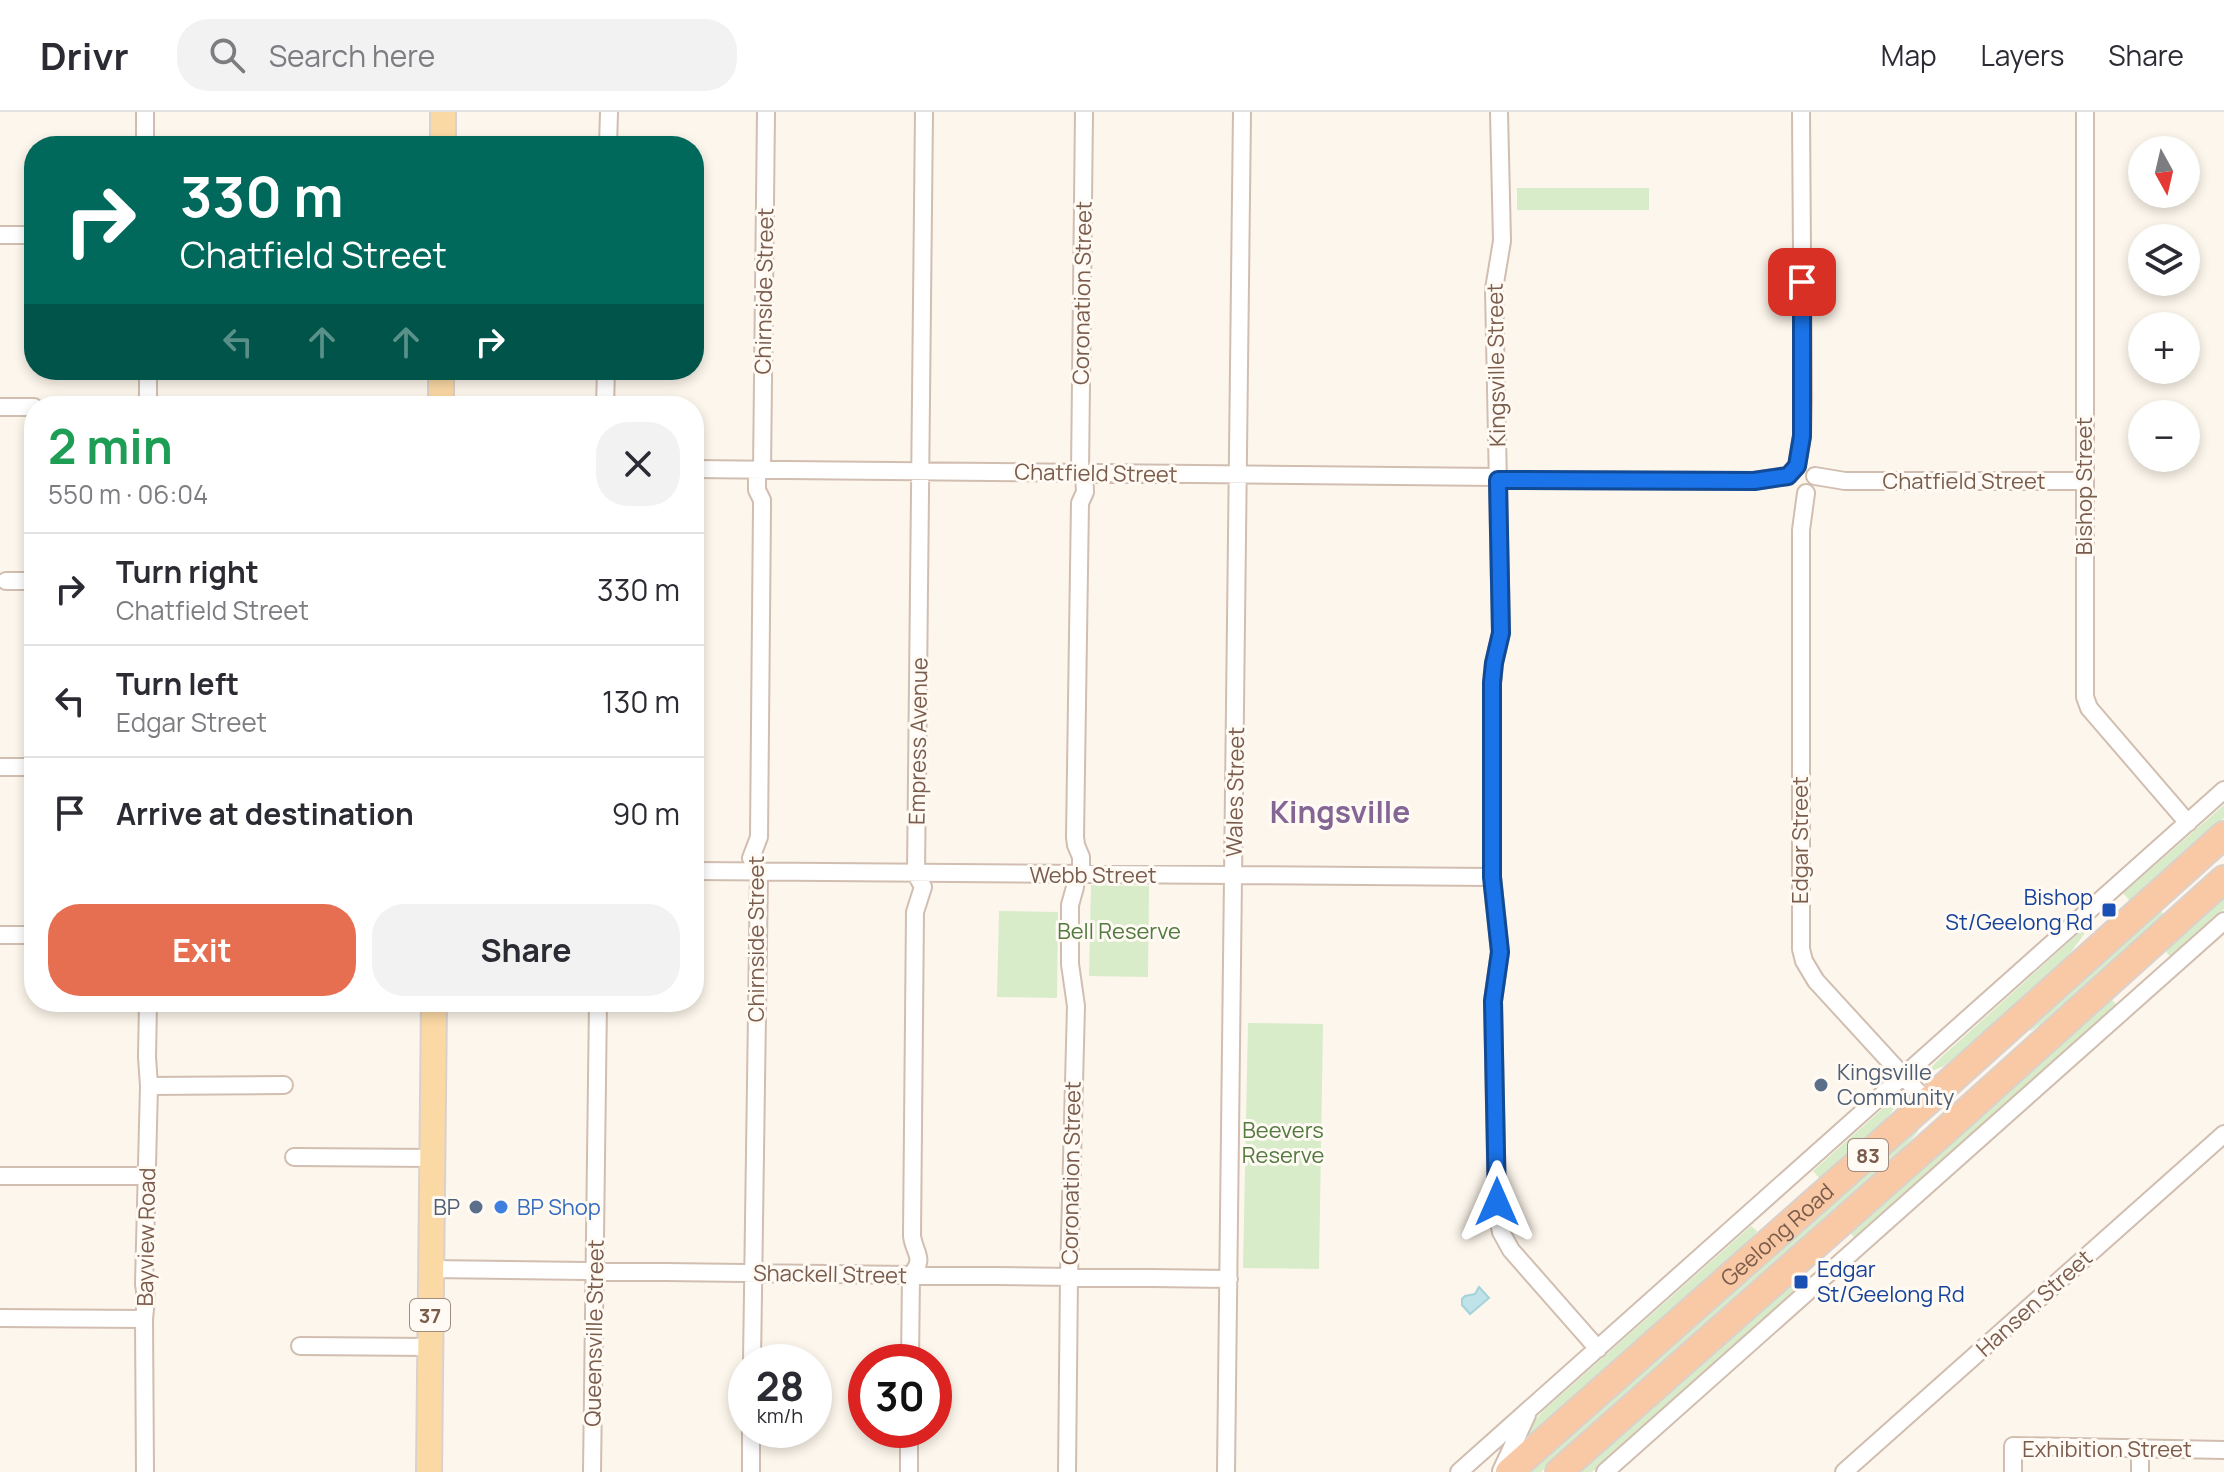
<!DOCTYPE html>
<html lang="en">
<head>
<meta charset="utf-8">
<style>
	:root { --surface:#fff; --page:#f2f2f3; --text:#2b2b33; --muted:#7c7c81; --line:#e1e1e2; --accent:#e76f51 }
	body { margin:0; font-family:Manrope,sans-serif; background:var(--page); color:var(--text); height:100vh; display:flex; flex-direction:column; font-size:30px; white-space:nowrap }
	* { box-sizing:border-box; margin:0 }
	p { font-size:26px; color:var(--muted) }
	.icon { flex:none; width:44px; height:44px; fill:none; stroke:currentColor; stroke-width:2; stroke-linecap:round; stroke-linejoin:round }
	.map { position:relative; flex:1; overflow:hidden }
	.details { position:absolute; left:24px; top:284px; width:680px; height:616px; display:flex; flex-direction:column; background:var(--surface); border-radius:32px; box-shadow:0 4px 12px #0003 }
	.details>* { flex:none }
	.guide { position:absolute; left:24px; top:24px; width:680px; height:244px; border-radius:32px; box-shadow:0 4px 12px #0003; background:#00695c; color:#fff; overflow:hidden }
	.needle { width:52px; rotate:172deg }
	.fabs { position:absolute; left:2128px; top:24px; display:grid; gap:16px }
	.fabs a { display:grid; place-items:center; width:72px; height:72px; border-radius:50%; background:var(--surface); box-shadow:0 4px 12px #0003; font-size:40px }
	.speed { position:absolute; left:728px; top:1232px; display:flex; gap:16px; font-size:40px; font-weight:700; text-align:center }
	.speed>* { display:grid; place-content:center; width:104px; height:104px; border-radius:50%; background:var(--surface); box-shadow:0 4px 12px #0003; line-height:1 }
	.speed small { font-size:20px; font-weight:400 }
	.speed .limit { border:12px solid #d22; background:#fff; color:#111 }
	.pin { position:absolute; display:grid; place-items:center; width:68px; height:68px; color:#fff; margin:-34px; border-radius:16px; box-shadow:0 4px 12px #0006 }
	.me { position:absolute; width:88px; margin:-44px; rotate:0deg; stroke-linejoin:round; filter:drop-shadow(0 0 6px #0008) }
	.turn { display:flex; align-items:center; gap:28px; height:168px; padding:0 24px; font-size:36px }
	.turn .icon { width:104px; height:104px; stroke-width:2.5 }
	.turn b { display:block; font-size:56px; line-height:68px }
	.lanes { display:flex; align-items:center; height:76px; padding:0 24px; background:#0003; justify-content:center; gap:40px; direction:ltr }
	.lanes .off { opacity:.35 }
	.round { display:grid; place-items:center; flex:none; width:84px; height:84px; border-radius:32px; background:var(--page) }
	.summary { display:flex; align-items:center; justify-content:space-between; height:136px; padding:0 24px }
	h1 { font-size:48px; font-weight:700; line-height:60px; color:#1e9e55 }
	.cta { display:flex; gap:16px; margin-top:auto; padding:16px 24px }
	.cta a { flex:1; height:92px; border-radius:32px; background:var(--accent); color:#fff; font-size:32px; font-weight:700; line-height:92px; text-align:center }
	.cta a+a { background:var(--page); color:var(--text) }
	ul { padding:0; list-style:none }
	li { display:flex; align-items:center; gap:24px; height:112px; padding:0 24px; border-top:2px solid var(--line) }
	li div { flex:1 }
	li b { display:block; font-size:30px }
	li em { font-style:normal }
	header { display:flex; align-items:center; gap:48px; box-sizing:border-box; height:112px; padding:0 40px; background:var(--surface); border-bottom:2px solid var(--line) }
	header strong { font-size:38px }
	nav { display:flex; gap:44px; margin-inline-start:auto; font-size:28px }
	.search { width:560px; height:72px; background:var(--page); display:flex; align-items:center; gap:20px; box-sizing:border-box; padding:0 28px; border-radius:32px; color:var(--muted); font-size:30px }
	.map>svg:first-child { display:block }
	.green { fill:#d8ecc9 }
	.water { fill:#bfe3e8; stroke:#a5d3da; stroke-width:2 }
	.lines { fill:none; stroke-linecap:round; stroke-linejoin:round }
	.minor-casing { stroke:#d1beb0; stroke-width:20 }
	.primary-casing { stroke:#dad1cd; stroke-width:28 }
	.trunk-casing { stroke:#dad1cd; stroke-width:30 }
	.minor { stroke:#fff; stroke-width:16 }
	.primary { stroke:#fbd9a5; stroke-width:24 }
	.trunk { stroke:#f9c8a4; stroke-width:26 }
	.route-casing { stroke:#114b97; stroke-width:20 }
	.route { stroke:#1a73e8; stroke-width:14 }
	.transit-dot { fill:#1a4fb4; stroke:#fffaf3; stroke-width:3 }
	.service-dot { fill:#5c6f8a; stroke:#fffaf3; stroke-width:3 }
	.shop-dot { fill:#3f7fe0; stroke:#fffaf3; stroke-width:3 }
	.labels { text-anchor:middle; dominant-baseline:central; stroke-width:6; stroke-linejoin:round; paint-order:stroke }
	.shield { fill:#fffaf3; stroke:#a28b7f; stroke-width:2 }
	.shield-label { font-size:20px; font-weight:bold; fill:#7a5c4d }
	.street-label { font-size:22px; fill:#7a5c4d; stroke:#fffaf3 }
	.transit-label { font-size:22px; fill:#164399; stroke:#fffaf3; text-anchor:end }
	.park-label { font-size:22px; fill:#537a41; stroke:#fffaf3 }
	.service-label { font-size:22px; fill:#4e5e75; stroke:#fffaf3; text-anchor:start }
	.shop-label { font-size:22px; fill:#366cbe; stroke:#fffaf3; text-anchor:start }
	.district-label { font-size:30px; font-weight:bold; fill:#846695; stroke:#fffaf3 }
</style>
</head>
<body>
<header>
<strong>Drivr</strong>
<div class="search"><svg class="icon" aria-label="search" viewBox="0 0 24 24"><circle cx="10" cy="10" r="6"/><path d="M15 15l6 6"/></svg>Search here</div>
<nav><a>Map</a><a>Layers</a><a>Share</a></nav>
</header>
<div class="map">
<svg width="2224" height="1360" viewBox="0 0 2224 1360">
	<rect width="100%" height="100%" fill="#fdf6ec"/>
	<path class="green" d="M 1517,76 L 1649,76 L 1649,98 L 1517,98 Z
		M 2224,693 L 2224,706 L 2130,789 L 2123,781 Z
		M 1091,773 L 1149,774 L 1148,865 L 1089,864 Z
		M 2224,784 L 2224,797 L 2171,845 L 2166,840 L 2175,828 Z
		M 999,799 L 1058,800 L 1057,886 L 997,885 Z
		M 2161,799 L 2165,804 L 2057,900 L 2031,919 L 2027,915 L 2128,825 Z
		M 2082,818 L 2085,821 L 2065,848 L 1966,937 L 1944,954 L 1927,961 L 1936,950 Z
		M 2111,887 L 2117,893 L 1870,1113 L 1856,1128 L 1851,1122 L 1860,1108 Z
		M 1248,911 L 1323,912 L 1319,1157 L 1243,1156 Z
		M 1896,988 L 1897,991 L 1889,1004 L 1820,1067 L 1813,1059 L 1889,991 Z
		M 1920,1014 L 1917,1021 L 1901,1039 L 1541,1360 L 1526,1360 Z
		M 1751,1114 L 1757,1119 L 1755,1122 L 1735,1142 L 1540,1315 L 1525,1326 L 1531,1313 L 1543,1299 Z
		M 1792,1169 L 1799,1178 L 1592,1360 L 1577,1360 Z"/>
	<path class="water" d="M 1479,1175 L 1489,1186 L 1470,1202 L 1462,1193 L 1462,1187 L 1465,1184 L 1475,1182 Z"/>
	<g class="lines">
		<g class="minor-casing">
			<path id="minor" d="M 1499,0 L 1502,129 L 1494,177 L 1501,521 L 1494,551 L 1492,571 L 1492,765 L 1500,840 L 1493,889 L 1497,1101 L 1501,1120 L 1511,1138 L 1598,1237
				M 2085,0 L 2085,585 L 2089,596 L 2188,711
				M 145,34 L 145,0
				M 608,34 L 609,0
				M 0,123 L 34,123
				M 148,258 L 148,294
				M 605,294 L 606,258
				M 0,295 L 34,295
				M 1797,354 L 1802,324 L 1803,287 L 1801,0
				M 694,357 L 1498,365
				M 762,358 L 766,0
				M 1080,361 L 1084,0
				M 1815,364 L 1845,369 L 2084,369
				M 1498,368 L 1754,369 L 1788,364
				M 1806,381 L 1801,418 L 1801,837 L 1804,849 L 1816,869 L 1927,990
				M 6,469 L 34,469
				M 0,655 L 34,655
				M 694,759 L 1492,765
				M 1081,763 L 1081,745 L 1076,733 L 1075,725 L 1080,391 L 1085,380 L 1084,361
				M 0,823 L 34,823
				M 149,974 L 284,973
				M 294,1045 L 432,1046
				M 0,1064 L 147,1064
				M 430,1157 L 1229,1167
				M 0,1206 L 144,1207
				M 300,1234 L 430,1235
				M 752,1250 L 759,761 L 751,746 L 759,725 L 762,396 L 762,388 L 757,378 L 757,358
				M 910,1250 L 911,1163 C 926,1146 914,1141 912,1124 L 915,800 L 923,775 L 916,762 L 924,0
				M 1501,1359 L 1527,1303
				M 145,1360 L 144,1207 L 146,1187 L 144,1172 L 149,974 L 147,945 L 148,890
				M 592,1360 L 598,890
				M 751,1360 L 751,1318
				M 909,1360 L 909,1318
				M 1067,1360 L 1069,1165 L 1076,894 L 1070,852 L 1070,793 L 1075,775 L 1075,763
				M 1226,1360 L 1242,0
				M 1459,1360 L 2224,678
				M 1605,1360 L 2224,809
				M 1844,1360 L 2224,1022
				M 2013,1360 L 2013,1334 L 2224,1338
				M 2140,1360 L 2140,1336"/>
		</g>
		<g class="primary-casing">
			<path id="primary" d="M 443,0 L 443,34
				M 441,294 L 441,258
				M 429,1360 L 434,890"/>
		</g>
		<g class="trunk-casing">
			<g id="trunk">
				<path id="s1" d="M 1509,1360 L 1927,990 L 2224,723"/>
				<path d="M 1559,1360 L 1949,1015 L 2224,767"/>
			</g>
		</g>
		<use href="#minor" class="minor"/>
		<use href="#primary" class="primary"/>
		<use href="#trunk" class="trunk"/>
	</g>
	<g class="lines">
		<g class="route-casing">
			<path id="route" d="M 1497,1090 L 1493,889 L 1500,840 L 1492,765 L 1492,571 L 1494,551 L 1501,521 L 1498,368 L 1754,369 L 1788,364 L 1797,354 L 1802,324 L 1802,170"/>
		</g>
		<use href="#route" class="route"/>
	</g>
	<g class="transit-dot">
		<rect x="2101" y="790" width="16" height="16" rx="4"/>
		<rect x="1793" y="1162" width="16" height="16" rx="4"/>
	</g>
	<g class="service-dot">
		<circle cx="1821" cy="973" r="8"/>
		<circle cx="476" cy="1095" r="8"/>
	</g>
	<circle class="shop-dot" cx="501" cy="1095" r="8"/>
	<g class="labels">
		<g class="shield">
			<rect x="1848" y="1027" width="40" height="32" rx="6"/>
			<rect x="410" y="1187" width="40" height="32" rx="6"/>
		</g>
		<g class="shield-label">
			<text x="1868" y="1043">83</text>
			<text x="430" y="1203">37</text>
		</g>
		<g class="street-label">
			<text transform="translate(764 179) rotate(-89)">Chirnside Street</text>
			<text transform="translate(1082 181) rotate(-89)">Coronation Street</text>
			<text transform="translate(1496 253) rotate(-91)">Kingsville Street</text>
			<text transform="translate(1096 361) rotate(1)">Chatfield Street</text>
			<text x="1964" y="369">Chatfield Street</text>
			<text transform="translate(2084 374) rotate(-90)">Bishop Street</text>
			<text transform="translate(918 629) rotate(-89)">Empress Avenue</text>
			<text transform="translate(1235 680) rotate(-89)">Wales Street</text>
			<text transform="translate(1800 728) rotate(-90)">Edgar Street</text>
			<text x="1093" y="763">Webb Street</text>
			<text transform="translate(756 827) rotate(-90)">Chirnside Street</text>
			<text transform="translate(1071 1061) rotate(-89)">Coronation Street</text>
			<text stroke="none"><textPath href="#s1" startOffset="358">Geelong Road</textPath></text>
			<text transform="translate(146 1125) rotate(-89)">Bayview Road</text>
			<text transform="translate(830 1162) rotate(1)">Shackell Street</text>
			<text transform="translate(2034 1191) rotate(-42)">Hansen Street</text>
			<text transform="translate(594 1221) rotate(-89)">Queensville Street</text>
			<text x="2107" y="1337">Exhibition Street</text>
		</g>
		<g class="transit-label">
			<text x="2093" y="785">Bishop<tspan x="2093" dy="25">St/Geelong Rd</tspan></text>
			<text x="1817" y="1157" text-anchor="start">Edgar<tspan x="1817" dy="25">St/Geelong Rd</tspan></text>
		</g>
		<g class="park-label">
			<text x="1119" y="819">Bell Reserve</text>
			<text x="1283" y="1018">Beevers<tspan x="1283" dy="25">Reserve</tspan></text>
		</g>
		<g class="service-label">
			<text x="1837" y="960">Kingsville<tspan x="1837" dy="25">Community</tspan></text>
			<text x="460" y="1095" text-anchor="end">BP</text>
		</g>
		<g class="shop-label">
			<text x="517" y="1095">BP Shop</text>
		</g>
		<g class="district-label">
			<text x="1340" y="699">Kingsville</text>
		</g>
	</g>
</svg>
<div class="fabs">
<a><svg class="needle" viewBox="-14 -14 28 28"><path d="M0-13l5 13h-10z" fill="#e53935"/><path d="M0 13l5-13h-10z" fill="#7c7c81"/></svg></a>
<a><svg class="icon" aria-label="layers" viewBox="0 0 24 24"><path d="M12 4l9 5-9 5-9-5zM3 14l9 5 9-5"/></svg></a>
<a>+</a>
<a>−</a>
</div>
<div class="speed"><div>28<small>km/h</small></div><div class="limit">30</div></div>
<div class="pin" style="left:1802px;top:170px;background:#d93025"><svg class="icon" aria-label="arrive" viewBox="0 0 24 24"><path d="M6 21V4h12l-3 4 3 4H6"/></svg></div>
<svg class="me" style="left:1497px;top:1090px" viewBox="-20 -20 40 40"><path d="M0-17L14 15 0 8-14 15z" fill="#1a73e8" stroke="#fff" stroke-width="4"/></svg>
<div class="guide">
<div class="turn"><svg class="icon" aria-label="right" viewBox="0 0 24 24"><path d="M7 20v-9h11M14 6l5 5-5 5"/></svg><div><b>330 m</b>Chatfield Street</div></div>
<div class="lanes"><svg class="icon off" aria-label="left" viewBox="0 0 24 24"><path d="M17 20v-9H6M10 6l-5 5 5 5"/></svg><svg class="icon off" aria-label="ahead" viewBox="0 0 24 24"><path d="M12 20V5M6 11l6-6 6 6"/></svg><svg class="icon off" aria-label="ahead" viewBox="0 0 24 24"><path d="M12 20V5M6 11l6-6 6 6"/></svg><svg class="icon" aria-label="right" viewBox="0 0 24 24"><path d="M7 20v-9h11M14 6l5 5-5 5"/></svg></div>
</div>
<section class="details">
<div class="summary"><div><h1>2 min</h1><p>550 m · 06:04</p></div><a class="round"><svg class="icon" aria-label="close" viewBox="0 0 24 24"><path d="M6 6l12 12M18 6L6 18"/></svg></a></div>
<ul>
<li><svg class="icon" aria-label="right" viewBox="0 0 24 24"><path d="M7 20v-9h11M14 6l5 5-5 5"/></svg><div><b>Turn right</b><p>Chatfield Street</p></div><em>330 m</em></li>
<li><svg class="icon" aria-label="left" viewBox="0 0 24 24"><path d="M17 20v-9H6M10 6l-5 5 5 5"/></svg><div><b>Turn left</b><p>Edgar Street</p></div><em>130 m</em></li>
<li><svg class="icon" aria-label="arrive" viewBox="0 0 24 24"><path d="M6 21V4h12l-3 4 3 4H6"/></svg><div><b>Arrive at destination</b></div><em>90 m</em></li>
</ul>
<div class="cta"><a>Exit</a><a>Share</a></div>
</section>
</div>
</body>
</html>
